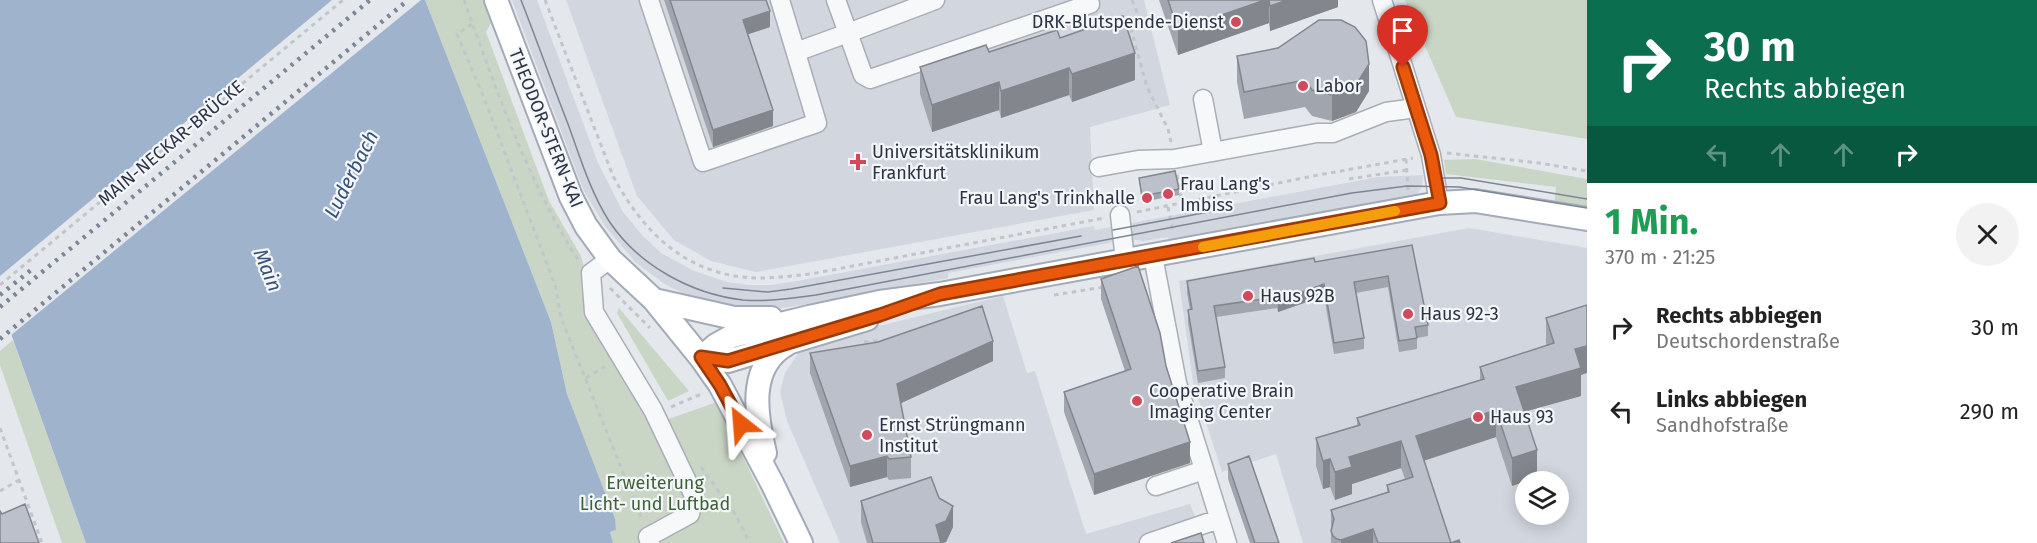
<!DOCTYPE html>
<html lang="de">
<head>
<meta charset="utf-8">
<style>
	:root { --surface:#fff; --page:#f2f2f2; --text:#222; --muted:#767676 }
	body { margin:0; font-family:"Fira Sans",sans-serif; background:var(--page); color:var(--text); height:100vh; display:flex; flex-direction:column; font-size:22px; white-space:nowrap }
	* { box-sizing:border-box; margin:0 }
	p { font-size:20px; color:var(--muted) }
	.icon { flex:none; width:33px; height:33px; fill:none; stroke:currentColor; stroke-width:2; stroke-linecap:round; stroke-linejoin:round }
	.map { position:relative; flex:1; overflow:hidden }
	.details { display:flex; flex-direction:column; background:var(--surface); width:450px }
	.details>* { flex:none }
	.hud { background:#0b6e4f; color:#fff; overflow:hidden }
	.controls { position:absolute; left:1515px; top:471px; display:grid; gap:12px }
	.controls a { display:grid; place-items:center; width:54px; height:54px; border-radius:50%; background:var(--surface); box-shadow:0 3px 15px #0003; font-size:30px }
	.pin { position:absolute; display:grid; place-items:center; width:51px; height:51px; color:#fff; margin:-62px -26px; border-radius:50% 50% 50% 0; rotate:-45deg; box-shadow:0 0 6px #0007 }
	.pin .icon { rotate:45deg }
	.me { position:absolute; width:66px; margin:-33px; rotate:332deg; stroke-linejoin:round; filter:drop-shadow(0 0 4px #0008) }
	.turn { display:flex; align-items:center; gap:21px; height:126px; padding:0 18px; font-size:27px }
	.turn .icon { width:78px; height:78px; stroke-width:2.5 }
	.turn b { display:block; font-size:42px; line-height:51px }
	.lanes { display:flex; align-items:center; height:57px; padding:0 18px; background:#0003; justify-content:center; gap:30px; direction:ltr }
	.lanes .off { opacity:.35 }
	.round { display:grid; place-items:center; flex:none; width:63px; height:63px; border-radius:32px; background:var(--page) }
	.summary { display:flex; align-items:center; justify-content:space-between; height:102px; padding:0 18px }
	h1 { font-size:36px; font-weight:700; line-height:45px; color:#1e9e55 }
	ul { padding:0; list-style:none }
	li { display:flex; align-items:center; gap:18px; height:84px; padding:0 18px }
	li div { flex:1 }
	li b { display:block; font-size:22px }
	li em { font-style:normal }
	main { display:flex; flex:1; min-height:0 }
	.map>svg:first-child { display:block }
	.built { fill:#d2d6de; fill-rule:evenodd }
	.green { fill:#c9d6c5 }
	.water { fill:#9fb4cc }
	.pier { fill:#e4e7ec }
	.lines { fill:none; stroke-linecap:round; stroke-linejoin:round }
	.minor-casing { stroke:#a9aeb7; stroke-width:21 }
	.major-casing { stroke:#a3abb8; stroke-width:26 }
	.path { stroke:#c2c5cb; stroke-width:3; stroke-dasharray:4.5 4.5; stroke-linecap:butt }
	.minor { stroke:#f7f8fa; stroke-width:18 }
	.major { stroke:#fff; stroke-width:22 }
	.tram { stroke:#7d8696; stroke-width:1.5 }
	.rail { stroke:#7d8696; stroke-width:4.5; stroke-dasharray:3 6; stroke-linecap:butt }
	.wall { fill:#a1a5ae }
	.shaded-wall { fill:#83868d }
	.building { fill:#bbc0ca; stroke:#83868d; stroke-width:1.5 }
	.route-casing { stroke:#983908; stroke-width:15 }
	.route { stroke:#ea580c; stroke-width:10 }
	.slow { stroke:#f59e0b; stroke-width:10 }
	.poi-dot { fill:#d1495b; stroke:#f4f6f9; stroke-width:2 }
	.labels { text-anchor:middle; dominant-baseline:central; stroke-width:4.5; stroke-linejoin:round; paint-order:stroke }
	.poi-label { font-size:18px; fill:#2b3445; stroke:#f4f6f9; text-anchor:start }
	.street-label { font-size:18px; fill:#2b3445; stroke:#f4f6f9 }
	.park-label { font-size:18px; fill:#3f6138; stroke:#f4f6f9 }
	.water-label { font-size:20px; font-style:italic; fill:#34527a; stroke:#f4f6f9 }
</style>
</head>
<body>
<main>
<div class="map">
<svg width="1587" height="543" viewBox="0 0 1587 543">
	<rect width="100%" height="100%" fill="#e4e7ec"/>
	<path class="built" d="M 512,0 L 537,0 L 598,163 L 623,212 L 642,235 L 661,253 L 694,271 L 727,282 L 748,285 L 772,285 L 797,281 L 1094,226 L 1095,230 L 1378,177 L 1423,175 L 1422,186 L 1416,196 L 1170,247 L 1168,237 L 1143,241 L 1130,239 L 948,273 L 948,278 L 801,305 L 774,309 L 723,307 L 686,295 L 665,284 L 636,263 L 605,226 L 585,193 L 577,173 Z
		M 566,0 L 1144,0 L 1170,105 L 1090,127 L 1094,210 L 756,272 L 711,261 L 674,240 L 637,196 Z
		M 1469,228 L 1587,248 L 1587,543 L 1303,543 L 1276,454 L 1222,472 L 1193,382 L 1179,281 ZM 1526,482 L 1558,482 L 1558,514 L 1526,514 Z
		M 1003,296 L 1027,373 L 1035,371 L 1086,534 L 1190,504 L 1205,543 L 840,543 L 787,421 L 780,392 L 785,373 L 800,351 L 829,338 Z"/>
	<path class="green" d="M 425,0 L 483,0 L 491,23 L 486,32 L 549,201 L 581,256 L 591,294 L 666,420 L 717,402 L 784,543 L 613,543 L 610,532 L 616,530 L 567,394 L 551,322 Z
		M 1405,0 L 1587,0 L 1587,139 L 1456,117 Z
		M 1475,159 L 1587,179 L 1587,212 L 1554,207 L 1556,187 L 1446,174 L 1444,160 Z
		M 619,308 L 689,391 L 668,401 L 617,313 Z
		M 13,340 L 86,543 L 62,543 L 0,365 L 0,351 Z"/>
	<path class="water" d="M 0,0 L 425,0 L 551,322 L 567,394 L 615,519 L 616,530 L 610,532 L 613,543 L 86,543 L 0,303 Z"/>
	<path class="pier" d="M 332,0 L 421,0 L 10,336 L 0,311 L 0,276 Z"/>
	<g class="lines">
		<g class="minor-casing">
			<path id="minor" d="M 649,0 L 703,162 L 817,123 L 780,0
				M 836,0 L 848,33 L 935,0
				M 1382,0 L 1431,155 L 1439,203
				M 796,52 L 848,33 L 863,75 L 870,79 L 1090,4
				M 1203,99 L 1213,152
				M 1099,167 L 1138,160 L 1174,159 L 1317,133 L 1333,133 L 1386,112 L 1416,108
				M 1120,215 L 1125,260
				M 1153,256 L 1177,383 L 1227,543
				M 610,259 L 591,273 L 594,312 L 653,410 L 694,496 L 690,514 L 648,537 L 650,543
				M 1156,486 L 1204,470
				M 1149,543 L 1219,519"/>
		</g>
		<g class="major-casing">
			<path id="major" d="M 496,0 L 571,197 L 586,226 L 610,259 L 654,300 L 701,358 L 720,385 L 772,483 L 801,543
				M 654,300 L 734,318 L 771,318
				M 701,358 L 716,345 L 732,336 L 809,317 L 880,302 L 940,294 L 1439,203 L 1475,201 L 1587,219
				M 701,358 L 728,361 L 867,319
				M 765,453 C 756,416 747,366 787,344"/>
		</g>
		<path class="path" d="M 464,0 C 496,89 528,182 580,263
			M 545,0 L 613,176 C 641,228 679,269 742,277 C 765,280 788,276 811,274 L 1104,218
			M 1132,0 L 1139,17 L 1129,22 L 1147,87 L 1168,129 L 1171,142
			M 472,24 L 457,34 L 486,103 L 556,288 L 561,318 L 642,520
			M 1447,153 L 1539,163 L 1587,171
			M 1406,159 L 1408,190
			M 1177,175 L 1183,210 L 1196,207
			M 1349,179 L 1407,170
			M 1168,207 L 1173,231
			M 1137,212 L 1313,176 L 1413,158
			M 0,285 L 343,0
			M 610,288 L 650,328
			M 1054,295 L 1104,287
			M 864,342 L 887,340
			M 586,378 L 607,365
			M 671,407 L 704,393
			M 0,428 L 42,543
			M 701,467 L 735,514 L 750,543
			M 0,491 L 19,480"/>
		<use href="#minor" class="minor"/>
		<use href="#major" class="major"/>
		<path class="tram" d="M 521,0 C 537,41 552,83 568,124 C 580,157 590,191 609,221 C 638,265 691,294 743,300 C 767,302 792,298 816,295 L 1352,193 L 1407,186 L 1459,187 L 1587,208
			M 1439,178 L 1461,178 L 1587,199
			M 1113,230 L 1219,210
			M 723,288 L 768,292 L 791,289 L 1081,236"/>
		<path class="rail" d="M 0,295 L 31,270
			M 0,307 L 370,0
			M 0,339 L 408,0"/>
	</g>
	<path class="wall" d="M 664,0 L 766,0 L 770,27 L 748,34 L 773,126 L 713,147 Z
		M 1159,0 L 1338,0 L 1338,7 L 1270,31 L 1269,23 L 1178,55 Z
		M 1060,38 L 1135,80 L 1072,102 L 1069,95 L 1001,118 L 999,110 L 932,132 L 920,94 L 920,67 Z
		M 1237,56 L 1369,91 L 1356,112 L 1332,121 L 1312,116 L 1305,107 L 1244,119 L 1237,82 Z
		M 1139,178 L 1179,189 L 1179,195 L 1142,202 Z
		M 1412,245 L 1428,325 L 1428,336 L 1417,338 L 1417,349 L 1399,352 L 1388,287 L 1356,293 L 1364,338 L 1364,349 L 1334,354 L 1324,296 L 1278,312 L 1277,308 L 1216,317 L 1225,367 L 1225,378 L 1198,383 L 1188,322 L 1188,310 L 1190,310 L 1187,293 L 1187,281 L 1315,262 Z
		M 1101,279 L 1166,366 L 1190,463 L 1094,495 L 1064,412 L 1064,392 L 1125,371 L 1101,299 Z
		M 1546,318 L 1581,375 L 1581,396 L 1524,412 L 1537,477 L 1512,486 L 1496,437 L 1424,461 L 1451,543 L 1460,543 L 1331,543 L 1331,510 L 1387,492 L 1387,485 L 1405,479 L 1401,468 L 1352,484 L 1352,494 L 1335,500 L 1330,487 L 1323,489 L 1316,466 L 1316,438 L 1357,425 L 1357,418 L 1480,380 L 1480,367 L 1546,346 Z
		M 810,353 L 993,361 L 901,403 L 911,457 L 911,478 L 889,480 L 887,477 L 850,487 L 810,373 Z
		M 1228,464 L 1279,543 L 1250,543 L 1228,479 Z
		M 939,498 L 953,527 L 946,542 L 943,543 L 867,543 L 861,522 L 861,501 Z"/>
	<path class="shaded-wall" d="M 1265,0 L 1269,0 L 1269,23 L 1178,55 L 1178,30 Z
		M 1287,0 L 1338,0 L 1338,7 L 1270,31 L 1270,6 Z
		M 770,11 L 770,27 L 743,36 L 743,20 Z
		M 1135,53 L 1135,80 L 1072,102 L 1072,74 Z
		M 1369,64 L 1369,91 L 1356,112 L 1332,121 L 1332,95 Z
		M 1069,68 L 1069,95 L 1001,118 L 1001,91 Z
		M 999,82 L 999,110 L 932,132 L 932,105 Z
		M 773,110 L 773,126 L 713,147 L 713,130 Z
		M 1324,284 L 1324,296 L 1278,312 L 1278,301 Z
		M 993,341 L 993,361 L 897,405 L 897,384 Z
		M 1587,346 L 1587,373 L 1581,375 L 1581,396 L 1516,414 L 1516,387 L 1575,349 Z
		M 1496,410 L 1496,437 L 1416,463 L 1416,436 Z
		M 1401,441 L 1401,468 L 1352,484 L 1352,494 L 1335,500 L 1335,472 L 1349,457 Z
		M 1190,442 L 1190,463 L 1094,495 L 1094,474 Z
		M 1537,450 L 1537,477 L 1512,486 L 1512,458 Z
		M 887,456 L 887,477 L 850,487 L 850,466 Z
		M 1330,459 L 1330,487 L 1323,489 L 1323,461 Z
		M 953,506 L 953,527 L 946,542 L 943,543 L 936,543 L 936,525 Z
		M 1373,529 L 1373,543 L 1341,543 L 1341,540 Z"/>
	<path class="building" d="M 670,0 L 766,0 L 770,11 L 743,20 L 773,110 L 713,130 Z
		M 1168,0 L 1265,0 L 1178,30 Z
		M 1269,0 L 1287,0 L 1270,6 Z
		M 1123,16 L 1135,53 L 1072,74 L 1069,68 L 1001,91 L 999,82 L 932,105 L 920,67 L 986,45 L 989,52 L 1057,30 L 1060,38 Z
		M 1319,20 L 1341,20 L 1355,27 L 1366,41 L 1369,64 L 1356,85 L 1332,95 L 1312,90 L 1305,80 L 1244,92 L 1237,56 L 1278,48 Z
		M 1175,171 L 1179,189 L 1142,196 L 1139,178 Z
		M 1412,245 L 1428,325 L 1415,327 L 1417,338 L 1399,341 L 1388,276 L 1354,282 L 1364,338 L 1334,343 L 1324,284 L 1278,301 L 1277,297 L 1214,306 L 1225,367 L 1198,371 L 1188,310 L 1192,309 L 1187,281 L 1314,258 L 1315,262 Z
		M 1138,266 L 1160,333 L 1166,366 L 1190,442 L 1094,474 L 1064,392 L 1131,369 L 1101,279 Z
		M 1587,305 L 1587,346 L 1575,349 L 1581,368 L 1516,387 L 1537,450 L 1512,458 L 1496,410 L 1416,436 L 1451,543 L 1459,540 L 1460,543 L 1378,543 L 1373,529 L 1341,540 L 1337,539 L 1333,536 L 1331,531 L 1334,519 L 1331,510 L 1389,492 L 1387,485 L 1413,477 L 1401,441 L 1349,457 L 1352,467 L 1335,472 L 1330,459 L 1323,461 L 1316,438 L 1360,425 L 1357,418 L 1484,379 L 1480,367 L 1554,343 L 1546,318 Z
		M 982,306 L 993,341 L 897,384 L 911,457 L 889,459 L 887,456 L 850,466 L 810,353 L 878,342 Z
		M 1249,456 L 1279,543 L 1255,543 L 1228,464 Z
		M 931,477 L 939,498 L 953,506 L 946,521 L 936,525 L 941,543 L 873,543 L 861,501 Z
		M 25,504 L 39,543 L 0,543 L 0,511 L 2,514 Z
		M 1201,533 L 1204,543 L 1171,543 Z"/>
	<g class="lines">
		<g class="route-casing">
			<path id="route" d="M 741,424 L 720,385 L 701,357 L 728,361 L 880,315 L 940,294 L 1440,203 L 1431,155 L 1403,67"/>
		</g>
		<use href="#route" class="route"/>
		<path class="slow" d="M 1203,247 L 1395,211"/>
	</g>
	<g class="poi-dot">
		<circle cx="1236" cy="22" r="6"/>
		<circle cx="1303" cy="86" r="6"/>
		<path d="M855 153h6v6h6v6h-6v6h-6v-6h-6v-6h6z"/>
		<circle cx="1168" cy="194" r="6"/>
		<circle cx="1147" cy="198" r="6"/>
		<circle cx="1248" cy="296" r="6"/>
		<circle cx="1408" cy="314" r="6"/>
		<circle cx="1137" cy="401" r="6"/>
		<circle cx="1478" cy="417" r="6"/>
		<circle cx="867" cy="435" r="6"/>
	</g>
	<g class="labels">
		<g class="poi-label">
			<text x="1224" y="22" text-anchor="end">DRK-Blutspende-Dienst</text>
			<text x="1315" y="86">Labor</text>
			<text x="872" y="152">Universitätsklinikum<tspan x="872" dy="21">Frankfurt</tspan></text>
			<text x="1180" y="184">Frau Lang's<tspan x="1180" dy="21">Imbiss</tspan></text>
			<text x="1135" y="198" text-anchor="end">Frau Lang's Trinkhalle</text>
			<text x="1260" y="296">Haus 92B</text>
			<text x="1420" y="314">Haus 92-3</text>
			<text x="1149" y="391">Cooperative Brain<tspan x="1149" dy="21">Imaging Center</tspan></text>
			<text x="1490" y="417">Haus 93</text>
			<text x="879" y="425">Ernst Strüngmann<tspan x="879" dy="21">Institut</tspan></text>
		</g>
		<g class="street-label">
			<text transform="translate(546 128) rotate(68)">THEODOR-STERN-KAI</text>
			<text transform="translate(171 143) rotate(-40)">MAIN-NECKAR-BRÜCKE</text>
		</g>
		<g class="park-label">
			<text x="655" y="483">Erweiterung<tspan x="655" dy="21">Licht- und Luftbad</tspan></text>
		</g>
		<g class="water-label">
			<text transform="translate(351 174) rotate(-63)">Luderbach</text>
			<text transform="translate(268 270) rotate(68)">Main</text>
		</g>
	</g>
</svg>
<div class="controls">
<a><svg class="icon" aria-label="layers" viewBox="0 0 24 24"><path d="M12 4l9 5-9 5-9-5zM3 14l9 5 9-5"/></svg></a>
</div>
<div class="pin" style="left:1403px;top:67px;background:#d93025"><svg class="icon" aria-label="arrive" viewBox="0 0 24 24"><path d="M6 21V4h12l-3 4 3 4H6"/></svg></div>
<svg class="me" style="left:741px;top:424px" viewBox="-20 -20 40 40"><path d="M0-17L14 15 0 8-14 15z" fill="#ea580c" stroke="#fff" stroke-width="4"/></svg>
</div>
<section class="details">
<div class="hud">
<div class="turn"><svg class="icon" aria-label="right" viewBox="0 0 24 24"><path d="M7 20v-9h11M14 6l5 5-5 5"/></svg><div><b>30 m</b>Rechts abbiegen</div></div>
<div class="lanes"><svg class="icon off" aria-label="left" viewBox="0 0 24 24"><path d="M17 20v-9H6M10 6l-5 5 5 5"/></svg><svg class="icon off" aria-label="ahead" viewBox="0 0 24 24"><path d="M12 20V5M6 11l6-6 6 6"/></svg><svg class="icon off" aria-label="ahead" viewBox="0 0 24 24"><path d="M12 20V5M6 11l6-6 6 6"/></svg><svg class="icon" aria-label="right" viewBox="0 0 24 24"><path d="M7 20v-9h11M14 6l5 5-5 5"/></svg></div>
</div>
<div class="summary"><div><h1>1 Min.</h1><p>370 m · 21:25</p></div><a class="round"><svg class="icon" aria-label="close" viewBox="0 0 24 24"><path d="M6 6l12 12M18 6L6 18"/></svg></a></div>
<ul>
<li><svg class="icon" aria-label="right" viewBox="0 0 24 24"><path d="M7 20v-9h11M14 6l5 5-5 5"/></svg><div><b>Rechts abbiegen</b><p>Deutschordenstraße</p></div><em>30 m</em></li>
<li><svg class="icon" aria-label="left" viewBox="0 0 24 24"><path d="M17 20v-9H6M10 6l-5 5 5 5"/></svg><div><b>Links abbiegen</b><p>Sandhofstraße</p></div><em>290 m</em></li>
</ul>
</section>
</main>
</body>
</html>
